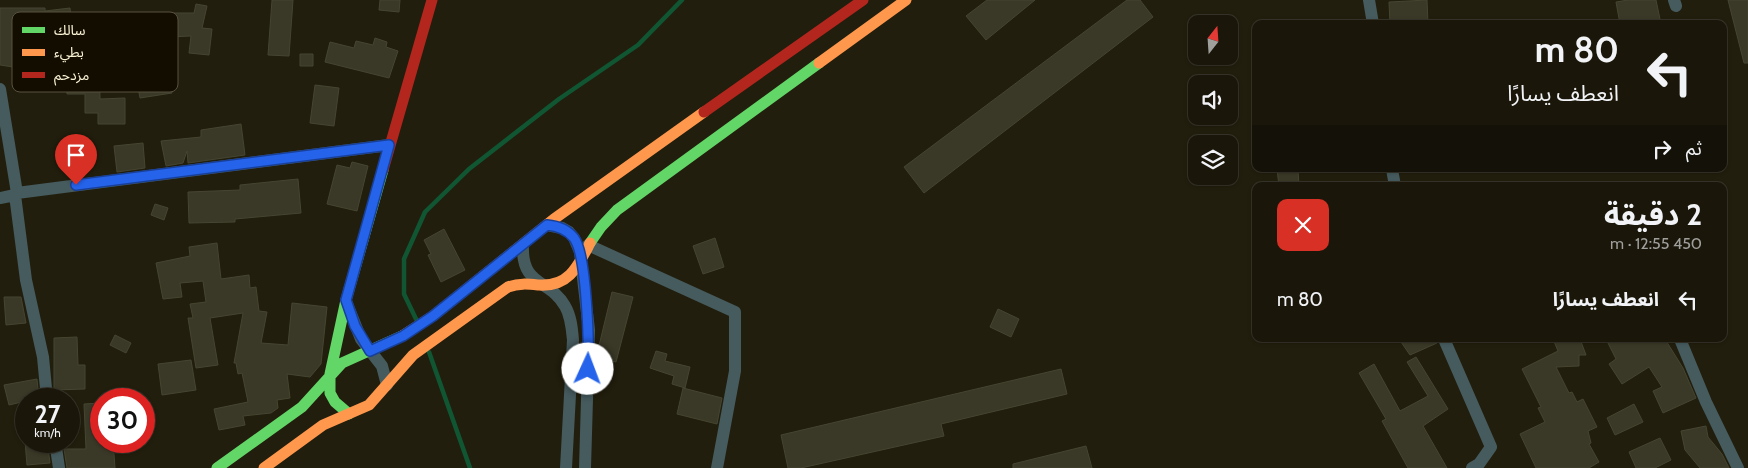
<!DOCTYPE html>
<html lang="ar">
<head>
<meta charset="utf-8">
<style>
	:root { --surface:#1a160a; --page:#231f13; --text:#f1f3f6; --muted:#9f9f9c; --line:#38352b }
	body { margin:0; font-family:Cabin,"Noto Sans Arabic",sans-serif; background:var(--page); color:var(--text); direction:rtl; height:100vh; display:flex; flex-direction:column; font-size:19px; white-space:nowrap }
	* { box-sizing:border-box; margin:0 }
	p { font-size:16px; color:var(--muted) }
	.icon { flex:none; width:28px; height:28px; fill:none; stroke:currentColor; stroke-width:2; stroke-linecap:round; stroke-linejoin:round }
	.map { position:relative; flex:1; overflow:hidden; direction:ltr }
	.panel { position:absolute; left:1252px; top:182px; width:475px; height:160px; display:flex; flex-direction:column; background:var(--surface); border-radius:10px; box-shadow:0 1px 4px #0004,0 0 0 1px var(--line); direction:rtl }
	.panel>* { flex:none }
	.hud { position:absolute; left:1252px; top:20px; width:475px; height:152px; border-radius:10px; box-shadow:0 1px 4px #0004,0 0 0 1px var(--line); direction:rtl; background:#1a160a; color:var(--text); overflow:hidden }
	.needle { width:32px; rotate:17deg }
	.buttons { position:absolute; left:1188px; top:15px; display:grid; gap:10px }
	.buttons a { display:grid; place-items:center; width:50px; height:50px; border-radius:10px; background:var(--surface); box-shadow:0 1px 4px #0004,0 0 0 1px var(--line); font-size:25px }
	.speed { position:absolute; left:15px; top:388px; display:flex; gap:10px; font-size:25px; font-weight:700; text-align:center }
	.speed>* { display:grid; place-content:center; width:65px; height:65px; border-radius:50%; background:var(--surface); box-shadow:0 1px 4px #0004,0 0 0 1px var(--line); line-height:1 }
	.speed small { font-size:12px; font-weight:400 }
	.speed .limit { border:8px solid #d22; background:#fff; color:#111 }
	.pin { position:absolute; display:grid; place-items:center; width:42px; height:42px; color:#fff; margin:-51px -21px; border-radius:50% 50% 50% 0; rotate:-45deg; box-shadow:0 0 5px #0007 }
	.pin .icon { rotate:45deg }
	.me { position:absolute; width:55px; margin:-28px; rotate:2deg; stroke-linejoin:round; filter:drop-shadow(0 0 4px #0008) }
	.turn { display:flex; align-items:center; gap:18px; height:105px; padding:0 25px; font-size:22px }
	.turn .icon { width:65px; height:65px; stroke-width:2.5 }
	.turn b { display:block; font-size:35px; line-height:42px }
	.then { display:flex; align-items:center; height:48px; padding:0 25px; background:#0003; gap:10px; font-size:19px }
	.round { display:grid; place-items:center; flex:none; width:52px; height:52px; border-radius:10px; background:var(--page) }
	.headline { display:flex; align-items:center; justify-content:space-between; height:85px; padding:0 25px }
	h1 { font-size:30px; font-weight:700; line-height:38px }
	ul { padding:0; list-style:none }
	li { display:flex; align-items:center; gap:15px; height:65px; padding:0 25px }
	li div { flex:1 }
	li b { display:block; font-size:19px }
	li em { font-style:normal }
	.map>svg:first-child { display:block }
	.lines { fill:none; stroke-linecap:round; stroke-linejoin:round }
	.stream { stroke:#105633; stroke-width:4.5 }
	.building { fill:#3a3927; stroke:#454532 }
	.street { stroke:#465b5e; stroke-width:12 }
	.fast { stroke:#63d668; stroke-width:11 }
	.slow { stroke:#ff974d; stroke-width:11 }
	.jam { stroke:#b3261e; stroke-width:11 }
	.route-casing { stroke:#184099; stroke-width:12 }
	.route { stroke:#2563eb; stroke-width:9 }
	.key { fill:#130d00; stroke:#595240; stroke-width:1 }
	.key-label { font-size:14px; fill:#fbf4d5 }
</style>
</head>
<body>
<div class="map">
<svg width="1748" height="468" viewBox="0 0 1748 468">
	<rect width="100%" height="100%" fill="#221e0d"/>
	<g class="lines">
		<path class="stream" d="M 416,319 L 404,294 L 404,259 L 425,212 L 469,169 L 559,99 L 638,45 L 682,0
			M 429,352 L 470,468"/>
	</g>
	<path class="building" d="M 272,0 L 293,0 L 289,56 L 268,55 Z
		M 380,0 L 400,0 L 399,12 L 379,10 Z
		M 987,0 L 1035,0 L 986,40 L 966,16 Z
		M 1127,0 L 1140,0 L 1153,17 L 924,193 L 904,167 Z
		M 1427,0 L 1428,24 L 1390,24 L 1389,2 Z
		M 1628,0 L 1656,0 L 1661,24 L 1620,24 L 1616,2 Z
		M 1728,0 L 1748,0 L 1748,63 L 1744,63 Z
		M 196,4 L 207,6 L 202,28 L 212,29 L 209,55 L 189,53 L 191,36 L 167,37 L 167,13 L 194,13 Z
		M 0,8 L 45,8 L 45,11 L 70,8 L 71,19 L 109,15 L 109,17 L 132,17 L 132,52 L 99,52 L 100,99 L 125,98 L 125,124 L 98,124 L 98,113 L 85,113 L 85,94 L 67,94 L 66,68 L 85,68 L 82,41 L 51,44 L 49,30 L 21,29 L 24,51 L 14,52 L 13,67 L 0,65 Z
		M 375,38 L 387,42 L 386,47 L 398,51 L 389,78 L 325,62 L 330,42 L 354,48 L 356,41 L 373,45 Z
		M 300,54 L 313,54 L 313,66 L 300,66 Z
		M 168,71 L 172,93 L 140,98 L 136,76 Z
		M 315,85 L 339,88 L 334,126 L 310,123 Z
		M 241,124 L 245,155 L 188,163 L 187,151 L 183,163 L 166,166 L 161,141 L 201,137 L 201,130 Z
		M 143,143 L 145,168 L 117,172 L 114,146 Z
		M 352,162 L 368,166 L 357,211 L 327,204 L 337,165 L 350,168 Z
		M 1277,169 L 1298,169 L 1299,186 L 1279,186 Z
		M 298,179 L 301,213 L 235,219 L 235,222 L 189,223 L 188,192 L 240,190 L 240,185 Z
		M 155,204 L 168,208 L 164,220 L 151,215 Z
		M 444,229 L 465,270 L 441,282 L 428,255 L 431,254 L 424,240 Z
		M 715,238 L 724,267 L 703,274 L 693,246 Z
		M 217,243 L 221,279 L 249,275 L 250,288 L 256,287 L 259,311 L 267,312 L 261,343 L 288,345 L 292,303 L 327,307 L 321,364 L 310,377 L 287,374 L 290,398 L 277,400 L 278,408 L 271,413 L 243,416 L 245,425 L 219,430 L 214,409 L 248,402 L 242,373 L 238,374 L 236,363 L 234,363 L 243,313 L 210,318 L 218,365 L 196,368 L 188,318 L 193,318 L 190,304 L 206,302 L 203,281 L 180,283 L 182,297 L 163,299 L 156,263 L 190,256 L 189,247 Z
		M 612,292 L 633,297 L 616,362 L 596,358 Z
		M 4,297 L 21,297 L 26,323 L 6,325 Z
		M 998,309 L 1019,319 L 1011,337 L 990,327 Z
		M 115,335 L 131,343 L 126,353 L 110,345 Z
		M 77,337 L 78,365 L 85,365 L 85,389 L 54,390 L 54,338 Z
		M 1399,339 L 1436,339 L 1437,343 L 1410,355 Z
		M 1553,339 L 1580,339 L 1586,355 L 1579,355 L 1579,366 L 1556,367 L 1569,393 L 1572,392 L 1577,402 L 1583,399 L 1597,427 L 1588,431 L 1591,443 L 1589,444 L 1599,462 L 1589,468 L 1536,468 L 1520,434 L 1545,422 L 1538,408 L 1541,407 L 1522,369 L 1558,351 Z
		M 1606,339 L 1665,339 L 1683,368 L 1696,398 L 1663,413 L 1653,391 L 1662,387 L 1649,367 L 1622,384 L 1609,364 L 1616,359 Z
		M 656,351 L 667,354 L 665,361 L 690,367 L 685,388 L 672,384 L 674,376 L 650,368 Z
		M 1416,357 L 1448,409 L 1423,426 L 1447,468 L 1408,468 L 1382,421 L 1386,419 L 1359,373 L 1374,364 L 1400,411 L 1428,396 L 1407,362 Z
		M 191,360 L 196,390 L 162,395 L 158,364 Z
		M 1061,369 L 1067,394 L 941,424 L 944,436 L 801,468 L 788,468 L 781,435 Z
		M 37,379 L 39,399 L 26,399 L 26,401 L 9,405 L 4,385 Z
		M 683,388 L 722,398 L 717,424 L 677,414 Z
		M 101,403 L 101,441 L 113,441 L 115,468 L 67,468 L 64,449 L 86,449 L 84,404 Z
		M 1634,404 L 1643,422 L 1615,435 L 1607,418 Z
		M 1706,426 L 1708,437 L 1722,454 L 1729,468 L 1700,468 L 1685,450 L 1681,431 Z
		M 1660,438 L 1671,460 L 1655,468 L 1636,468 L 1629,452 Z
		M 25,441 L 47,441 L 50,463 L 27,465 Z
		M 1086,446 L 1092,468 L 1013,468 L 1013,464 Z"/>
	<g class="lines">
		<path class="street" d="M 1369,0 L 1373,24
			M 1674,0 L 1676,6
			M 0,89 L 17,193
			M 1392,169 L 1395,186
			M 15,195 L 26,280 L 43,357 L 47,399
			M 0,198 L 15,195 L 17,193 L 389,145
			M 547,225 L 562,228 L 569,232 L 574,238 L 580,252 L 589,330 L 585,468
			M 523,245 C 521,287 550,279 565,306 C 571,316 572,329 573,340 L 566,468
			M 588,245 L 735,312 L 735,371 L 717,468
			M 347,304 L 361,339 L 382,366 L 387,385
			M 1444,339 L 1491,447 L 1479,464 L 1472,468
			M 1680,339 L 1706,402 L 1738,468
			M 55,441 L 59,468"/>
		<path class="fast" d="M 590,243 L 601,227 L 617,210 L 819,63
			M 349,414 L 335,402 L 330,393 L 330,374 L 346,300 L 383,170
			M 217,468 L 302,407 L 342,363 L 402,336"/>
		<path class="slow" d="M 819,63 L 906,0
			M 402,336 L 433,316 L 554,219 L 704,112
			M 264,468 L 323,425 L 369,405 L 413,355 L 508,287 C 519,283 528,284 539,285 C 569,287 578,266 590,243"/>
		<path class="jam" d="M 704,112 L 863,0
			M 383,170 L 432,0"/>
	</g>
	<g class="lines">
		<g class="route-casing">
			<path id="route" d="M 76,185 L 389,145 L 346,300 L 355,326 L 370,351 L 403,336 L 433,316 L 547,225 C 558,226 567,229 574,238 C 587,255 589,345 588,369"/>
		</g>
		<use href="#route" class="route"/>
	</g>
	<rect x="12" y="12" width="166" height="80" rx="8" class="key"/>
	<rect x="22" y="27" width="23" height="6" fill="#63d668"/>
	<rect x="22" y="49" width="23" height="7" fill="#ff974d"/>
	<rect x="22" y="72" width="23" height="6" fill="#b3261e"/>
	<g class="key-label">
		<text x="54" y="35">سالك</text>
		<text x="54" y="57">بطيء</text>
		<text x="54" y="80">مزدحم</text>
	</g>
</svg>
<div class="buttons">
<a><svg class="needle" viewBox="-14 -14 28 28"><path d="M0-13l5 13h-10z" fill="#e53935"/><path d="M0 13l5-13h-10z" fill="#9f9f9c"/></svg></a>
<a><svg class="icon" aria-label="sound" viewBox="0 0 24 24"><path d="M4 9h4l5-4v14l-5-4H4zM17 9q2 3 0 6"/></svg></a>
<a><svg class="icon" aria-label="layers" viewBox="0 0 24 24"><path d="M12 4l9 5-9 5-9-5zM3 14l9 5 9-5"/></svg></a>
</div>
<div class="speed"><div>27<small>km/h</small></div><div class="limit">30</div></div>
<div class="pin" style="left:76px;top:185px;background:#d93025"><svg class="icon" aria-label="arrive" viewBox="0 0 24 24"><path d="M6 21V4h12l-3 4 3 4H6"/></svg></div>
<svg class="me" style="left:588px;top:369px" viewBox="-20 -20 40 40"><circle r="19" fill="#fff"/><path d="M0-13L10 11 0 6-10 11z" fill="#2563eb"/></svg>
<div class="hud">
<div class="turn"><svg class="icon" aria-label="left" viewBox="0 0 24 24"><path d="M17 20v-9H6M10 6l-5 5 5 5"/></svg><div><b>80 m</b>انعطف يسارًا</div></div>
<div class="then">ثم<svg class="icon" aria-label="right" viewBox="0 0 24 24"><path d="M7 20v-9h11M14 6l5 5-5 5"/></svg></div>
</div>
<section class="panel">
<div class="headline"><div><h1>2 دقيقة</h1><p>450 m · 12:55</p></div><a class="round" style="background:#d93025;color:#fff"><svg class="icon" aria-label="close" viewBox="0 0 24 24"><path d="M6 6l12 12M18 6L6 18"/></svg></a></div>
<ul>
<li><svg class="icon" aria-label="left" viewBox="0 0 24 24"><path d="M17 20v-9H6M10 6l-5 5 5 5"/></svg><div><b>انعطف يسارًا</b></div><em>80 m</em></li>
</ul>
</section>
</div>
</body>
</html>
